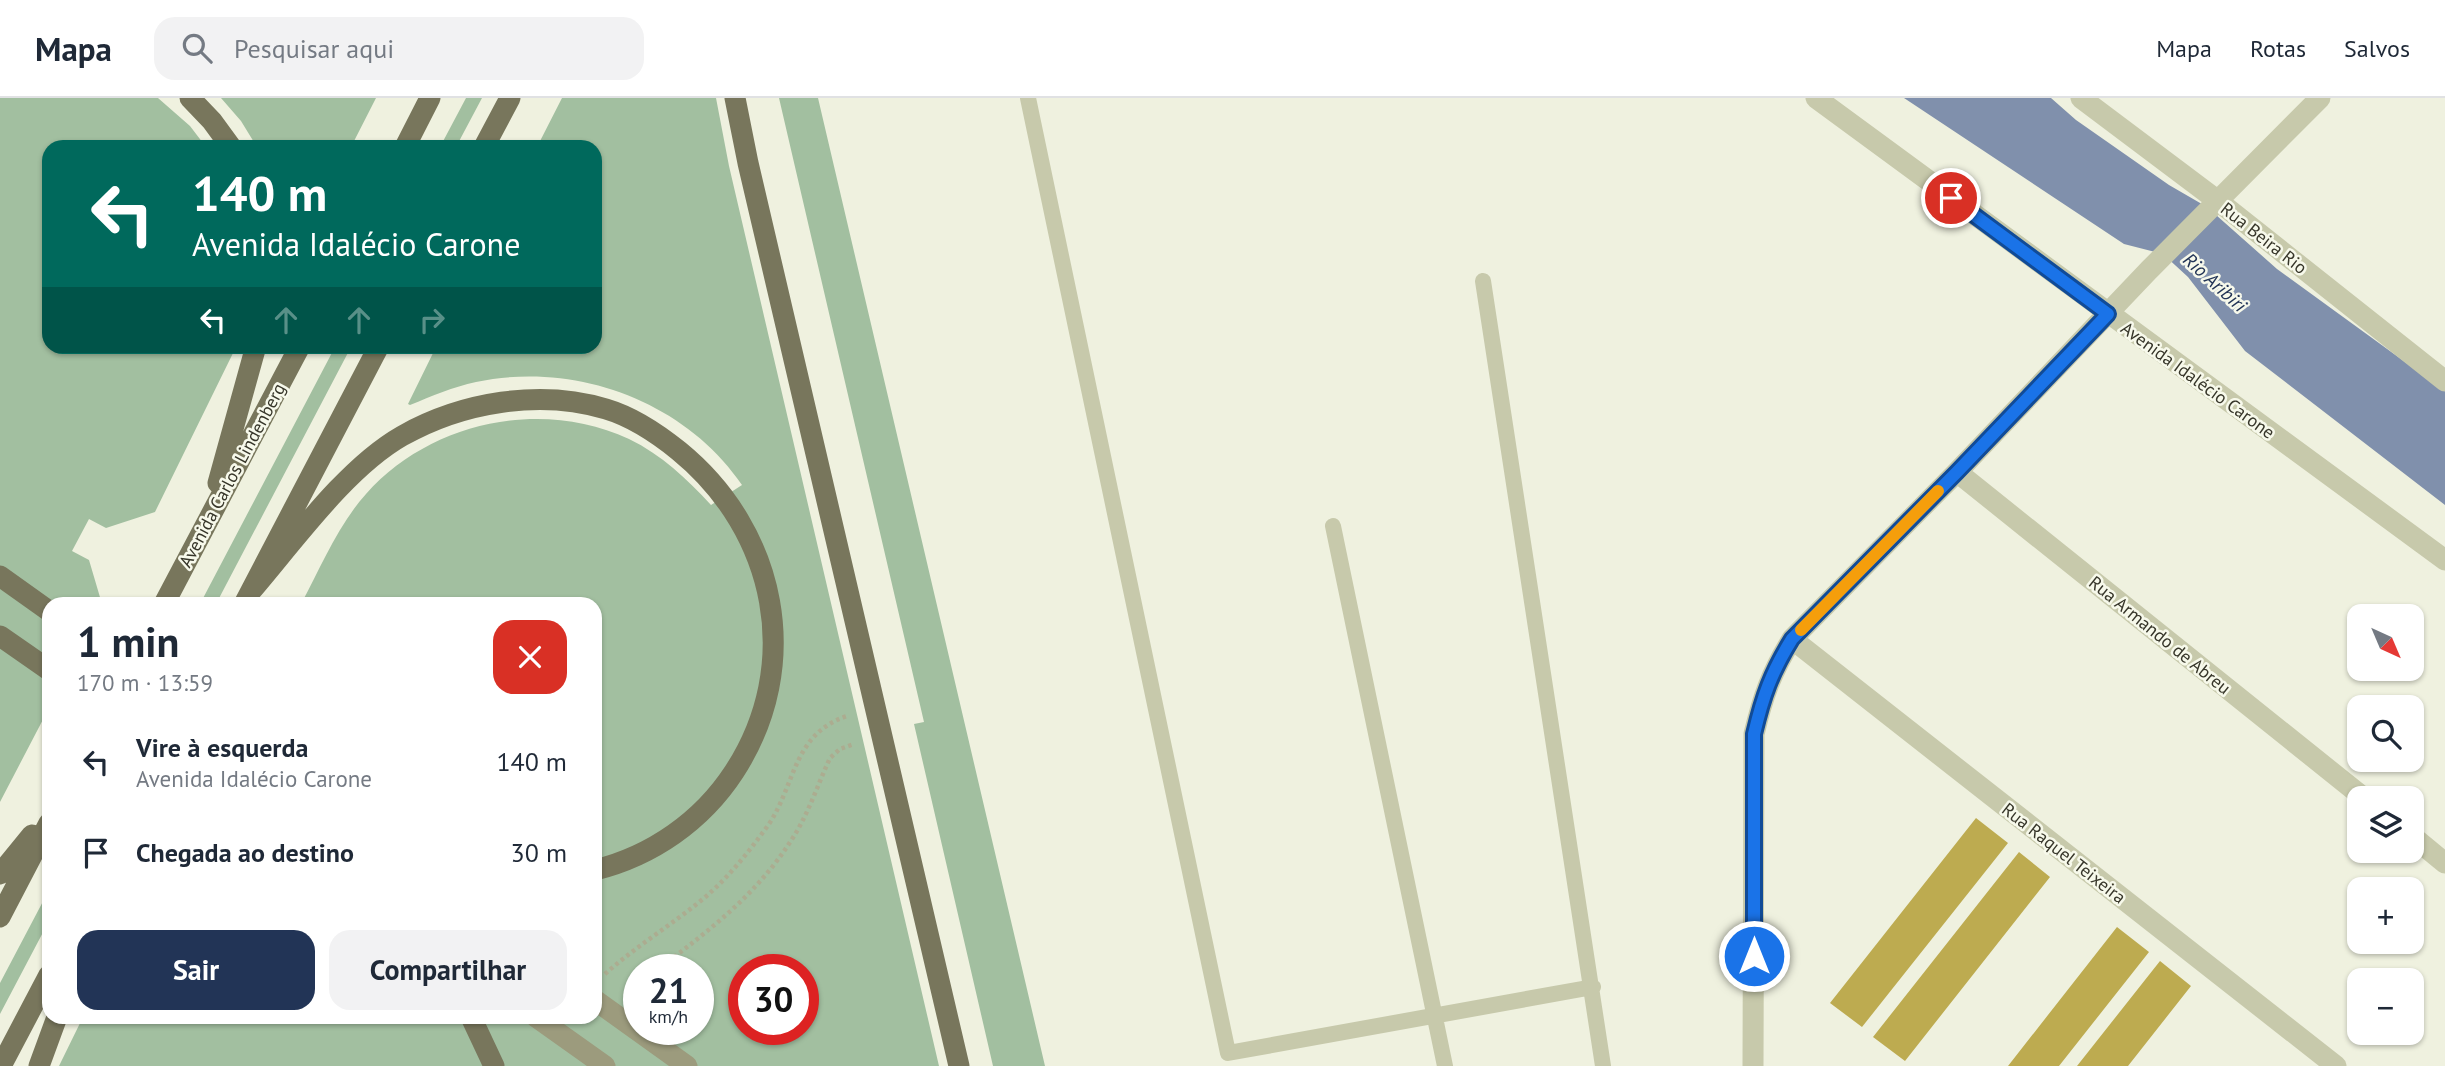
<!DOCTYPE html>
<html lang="pt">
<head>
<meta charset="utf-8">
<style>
	:root { --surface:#fff; --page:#f2f2f3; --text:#1f2937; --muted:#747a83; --line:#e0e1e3; --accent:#223456 }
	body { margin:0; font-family:"PT Sans",sans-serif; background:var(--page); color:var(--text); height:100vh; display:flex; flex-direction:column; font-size:26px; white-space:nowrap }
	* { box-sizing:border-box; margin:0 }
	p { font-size:23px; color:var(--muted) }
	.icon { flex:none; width:38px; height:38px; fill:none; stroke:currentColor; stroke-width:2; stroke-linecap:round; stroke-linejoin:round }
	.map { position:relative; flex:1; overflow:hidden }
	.details { position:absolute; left:42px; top:499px; width:560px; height:427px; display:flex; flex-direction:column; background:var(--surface); border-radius:21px; box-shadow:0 2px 5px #0004 }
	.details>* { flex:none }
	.hud { position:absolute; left:42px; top:42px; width:560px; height:214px; border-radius:21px; box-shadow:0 2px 5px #0004; background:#00695c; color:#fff; overflow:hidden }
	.needle { width:46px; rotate:136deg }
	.tools { position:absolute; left:2347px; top:506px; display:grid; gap:14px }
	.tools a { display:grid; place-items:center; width:77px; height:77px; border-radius:14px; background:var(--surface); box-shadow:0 2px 5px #0004; font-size:35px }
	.speed { position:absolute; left:623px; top:856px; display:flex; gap:14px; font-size:35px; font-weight:700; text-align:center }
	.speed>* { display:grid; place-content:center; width:91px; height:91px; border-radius:50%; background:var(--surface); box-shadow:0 2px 5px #0004; line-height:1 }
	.speed small { font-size:18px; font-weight:400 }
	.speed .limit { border:10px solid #d22; background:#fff; color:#111 }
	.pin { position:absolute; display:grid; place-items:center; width:60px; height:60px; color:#fff; margin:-30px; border:4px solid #fff; border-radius:50%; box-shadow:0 2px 7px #0007 }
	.me { position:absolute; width:77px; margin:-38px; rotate:0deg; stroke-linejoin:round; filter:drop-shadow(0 0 5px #0008) }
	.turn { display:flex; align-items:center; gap:24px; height:147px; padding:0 35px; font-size:32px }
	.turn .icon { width:91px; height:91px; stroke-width:2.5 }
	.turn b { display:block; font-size:49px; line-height:60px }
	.lanes { display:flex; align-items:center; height:66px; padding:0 35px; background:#0003; justify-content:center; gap:35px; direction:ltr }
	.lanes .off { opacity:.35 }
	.round { display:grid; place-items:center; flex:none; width:74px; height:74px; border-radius:21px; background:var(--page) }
	.overview { display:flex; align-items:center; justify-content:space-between; height:119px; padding:0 35px }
	h1 { font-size:42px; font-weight:700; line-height:52px }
	.primary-button { display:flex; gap:14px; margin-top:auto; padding:14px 35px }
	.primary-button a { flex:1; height:80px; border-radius:21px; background:var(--accent); color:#fff; font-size:28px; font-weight:700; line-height:80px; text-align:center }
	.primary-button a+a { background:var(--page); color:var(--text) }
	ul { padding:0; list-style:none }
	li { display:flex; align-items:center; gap:21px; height:91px; padding:0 35px }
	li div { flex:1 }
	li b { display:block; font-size:26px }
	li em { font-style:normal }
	header { display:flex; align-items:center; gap:42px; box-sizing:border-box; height:98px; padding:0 35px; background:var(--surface); border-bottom:2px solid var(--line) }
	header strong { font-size:33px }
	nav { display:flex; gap:38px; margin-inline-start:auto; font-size:24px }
	.search { width:490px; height:63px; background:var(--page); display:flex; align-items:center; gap:18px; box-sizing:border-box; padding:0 24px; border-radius:21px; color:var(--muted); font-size:26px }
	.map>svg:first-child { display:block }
	.green { fill:#a2bfa0; fill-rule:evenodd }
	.water { fill:#8090ac }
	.building { fill:#bdab50 }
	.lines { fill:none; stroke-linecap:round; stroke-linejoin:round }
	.path { stroke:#acac90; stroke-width:4.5; stroke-dasharray:3.5 3.5; stroke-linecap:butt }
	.lane { stroke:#c7c9ab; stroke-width:16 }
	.street { stroke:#c7c9ab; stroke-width:21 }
	.primary { stroke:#78765c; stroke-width:21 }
	.secondary-bridge { stroke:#9c9b7d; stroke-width:21 }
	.route-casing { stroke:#114b97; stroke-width:18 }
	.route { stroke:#1a73e8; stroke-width:12 }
	.slow { stroke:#f59e0b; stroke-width:12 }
	.labels { text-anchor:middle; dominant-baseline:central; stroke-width:5; stroke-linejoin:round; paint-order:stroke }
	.street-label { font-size:18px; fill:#37362a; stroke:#f7f9eb }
	.water-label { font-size:19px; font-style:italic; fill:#223456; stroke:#f7f9eb }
</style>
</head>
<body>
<header>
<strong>Mapa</strong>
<div class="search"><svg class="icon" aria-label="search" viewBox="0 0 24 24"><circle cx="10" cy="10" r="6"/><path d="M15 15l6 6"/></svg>Pesquisar aqui</div>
<nav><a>Mapa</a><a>Rotas</a><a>Salvos</a></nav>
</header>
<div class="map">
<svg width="2445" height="968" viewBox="0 0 2445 968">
	<rect width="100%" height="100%" fill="#eff1df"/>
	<path class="green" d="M 0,0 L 158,0 L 190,28 L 206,49 L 49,49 L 49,248 L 236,249 L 155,414 L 106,430 L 89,421 L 72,453 L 89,462 L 102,506 L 49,506 L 49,610 L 0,704 Z
		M 221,0 L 376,0 L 351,49 L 257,49 L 241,23 Z
		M 466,0 L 482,0 L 456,49 L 440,49 Z
		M 562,0 L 716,0 L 729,68 L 939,968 L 59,968 L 83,919 L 595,919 L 595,506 L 301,506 C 321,469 338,427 366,396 C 430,324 541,300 629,341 C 662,357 687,381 711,407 L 742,387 C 685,303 575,263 476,284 C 453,289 432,298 410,307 L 408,306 L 436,249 L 595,248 L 595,49 L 537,49 ZM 639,872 L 698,872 L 698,931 L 639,931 ZM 744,872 L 803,872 L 803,931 L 744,931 Z
		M 779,0 L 818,0 L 1045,968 L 993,968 L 914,626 L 924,624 Z
		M 335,249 L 351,249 L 216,506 L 200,506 Z
		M 49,792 L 49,823 L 0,916 L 0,885 Z"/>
	<path class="water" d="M 1904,0 L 2051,0 L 2076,22 L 2169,87 L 2207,109 L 2277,171 L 2445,293 L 2445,407 L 2245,253 L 2188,179 L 2163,156 L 2124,146 Z"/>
	<path class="building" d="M 1976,720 L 2008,745 L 1862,929 L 1830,905 Z
		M 2019,754 L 2050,779 L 1905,963 L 1873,939 Z
		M 2117,829 L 2149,854 L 2059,968 L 2008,968 Z
		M 2160,863 L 2191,888 L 2128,968 L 2077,968 Z"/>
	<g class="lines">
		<path class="path" d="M 657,872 C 711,831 758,796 794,738 C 809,714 818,686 830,660 L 840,651 L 854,646
			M 605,876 C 634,850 668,829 698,805 C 726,783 748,755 769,726 C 796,685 793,636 847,618"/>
		<path class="lane" d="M 1028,0 L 1228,955 L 1593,889
			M 1483,183 L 1603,968
			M 1333,428 L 1445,968"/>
		<path class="street" d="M 1816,0 L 2445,462
			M 2081,0 L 2218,103 L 2445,283
			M 1957,374 L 2364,700
			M 1792,541 L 2336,968
			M 2412,738 L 2445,765
			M 1753,968 L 1754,636 C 1763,598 1771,575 1792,541 L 1957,374 L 2149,172 L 2320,0"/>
		<path class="primary" d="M 190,0 L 212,23 L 231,49
			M 735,0 L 748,65 L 959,968
			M 405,49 L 430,0
			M 484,49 L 510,0
			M 218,385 L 256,248
			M 0,478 L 49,513
			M 252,492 C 294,443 346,370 402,338 C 462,304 540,291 606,311 C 633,319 658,336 679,353 C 777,433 804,567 734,674 C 702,723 652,758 595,772
			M 164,506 L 300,248
			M 244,506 L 379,248
			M 0,538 L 49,572
			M 0,776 L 32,737
			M 0,819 L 49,725
			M 471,919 L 494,968
			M 1,968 L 49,877
			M 39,968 L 57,919"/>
		<path class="secondary-bridge" d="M 595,902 L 687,968
			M 536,919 L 605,968"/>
	</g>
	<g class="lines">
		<g class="route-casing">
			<path id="route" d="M 1754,858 L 1754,636 C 1763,598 1771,575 1792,541 L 1957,374 L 2108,216 L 1951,100"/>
		</g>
		<use href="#route" class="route"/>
		<path class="slow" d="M 1801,532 L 1938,393"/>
	</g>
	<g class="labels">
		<g class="street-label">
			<text transform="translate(2264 140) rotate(38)">Rua Beira Rio</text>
			<text transform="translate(2198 282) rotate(36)">Avenida Idalécio Carone</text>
			<text transform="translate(232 377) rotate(-62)">Avenida Carlos Lindenberg</text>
			<text transform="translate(2160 537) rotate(39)">Rua Armando de Abreu</text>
			<text transform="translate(2064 755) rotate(38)">Rua Raquel Teixeira</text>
		</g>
		<g class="water-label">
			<text transform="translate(2215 184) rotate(42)">Rio Aribiri</text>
		</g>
	</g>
</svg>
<div class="tools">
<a><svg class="needle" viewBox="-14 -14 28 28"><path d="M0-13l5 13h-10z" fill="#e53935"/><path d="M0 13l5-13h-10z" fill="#747a83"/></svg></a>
<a><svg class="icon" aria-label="search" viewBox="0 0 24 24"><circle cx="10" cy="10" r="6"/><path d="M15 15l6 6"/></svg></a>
<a><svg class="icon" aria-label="layers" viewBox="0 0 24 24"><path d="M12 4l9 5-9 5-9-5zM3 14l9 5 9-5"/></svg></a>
<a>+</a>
<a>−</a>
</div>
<div class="speed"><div>21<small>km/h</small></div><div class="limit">30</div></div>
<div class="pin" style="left:1951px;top:100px;background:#d93025"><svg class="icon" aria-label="arrive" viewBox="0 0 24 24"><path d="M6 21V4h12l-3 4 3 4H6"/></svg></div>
<svg class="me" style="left:1754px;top:858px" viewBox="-20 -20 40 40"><circle r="17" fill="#1a73e8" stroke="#fff" stroke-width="3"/><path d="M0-11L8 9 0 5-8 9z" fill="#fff"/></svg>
<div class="hud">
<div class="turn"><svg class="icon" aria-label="left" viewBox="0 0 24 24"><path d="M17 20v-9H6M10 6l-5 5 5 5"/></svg><div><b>140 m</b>Avenida Idalécio Carone</div></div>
<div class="lanes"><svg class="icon" aria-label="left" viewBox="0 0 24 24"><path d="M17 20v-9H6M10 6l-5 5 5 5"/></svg><svg class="icon off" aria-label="ahead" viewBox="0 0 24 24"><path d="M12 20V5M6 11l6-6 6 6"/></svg><svg class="icon off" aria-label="ahead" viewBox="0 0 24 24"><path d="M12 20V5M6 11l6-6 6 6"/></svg><svg class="icon off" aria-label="right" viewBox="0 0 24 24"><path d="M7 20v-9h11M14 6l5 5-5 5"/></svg></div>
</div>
<section class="details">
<div class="overview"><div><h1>1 min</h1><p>170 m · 13:59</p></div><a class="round" style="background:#d93025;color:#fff"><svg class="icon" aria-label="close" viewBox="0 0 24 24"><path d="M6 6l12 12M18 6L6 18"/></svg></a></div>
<ul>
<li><svg class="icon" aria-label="left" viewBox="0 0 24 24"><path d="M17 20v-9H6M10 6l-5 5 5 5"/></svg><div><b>Vire à esquerda</b><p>Avenida Idalécio Carone</p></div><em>140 m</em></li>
<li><svg class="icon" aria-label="arrive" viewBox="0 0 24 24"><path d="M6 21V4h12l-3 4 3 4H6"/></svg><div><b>Chegada ao destino</b></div><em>30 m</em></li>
</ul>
<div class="primary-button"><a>Sair</a><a>Compartilhar</a></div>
</section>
</div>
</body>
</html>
